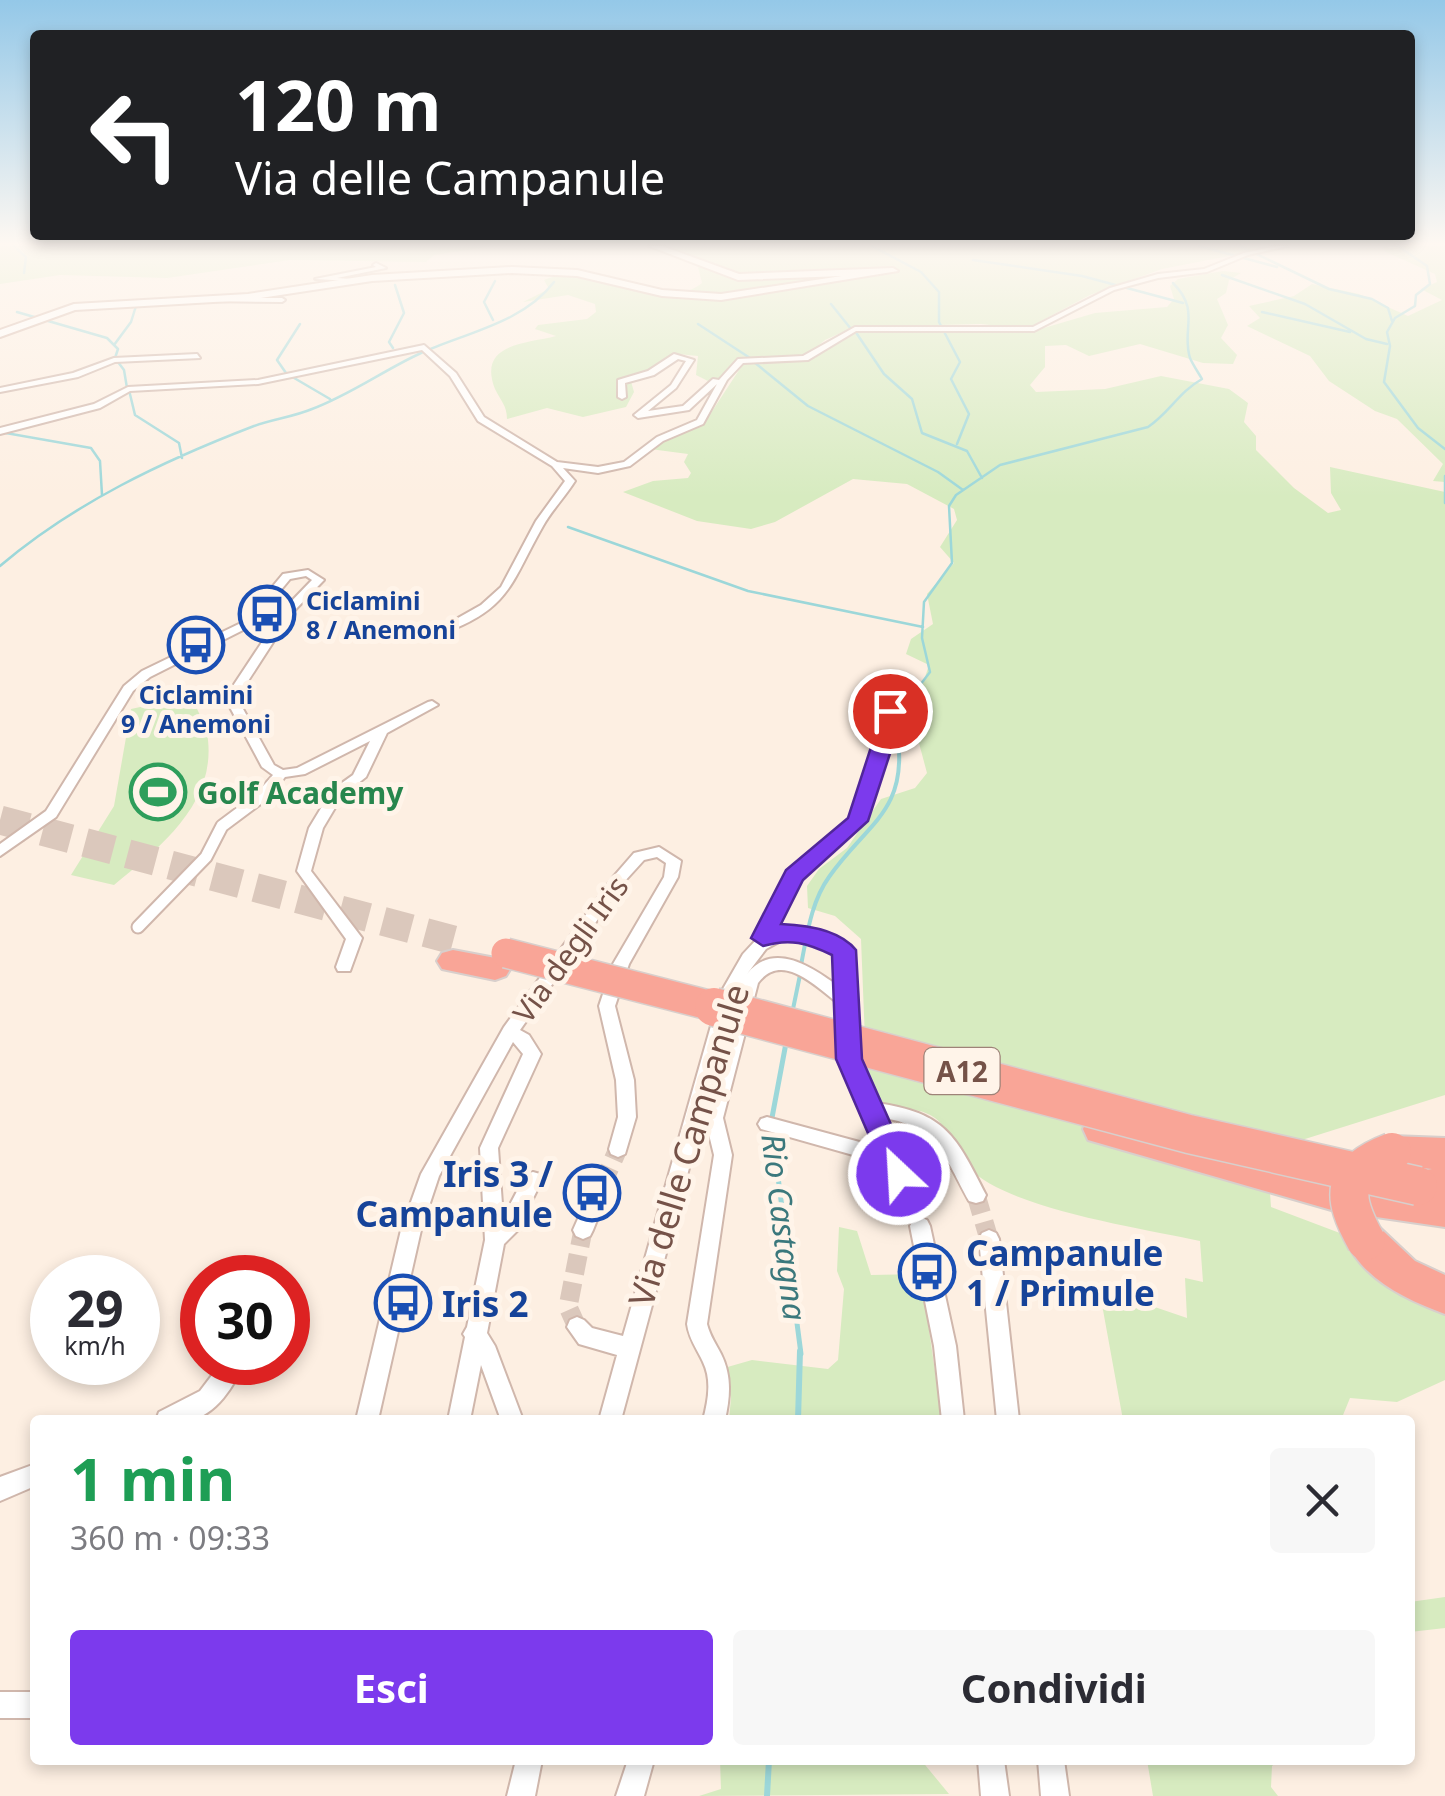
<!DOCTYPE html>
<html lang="it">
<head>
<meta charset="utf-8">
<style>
	:root { --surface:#fff; --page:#f7f7f7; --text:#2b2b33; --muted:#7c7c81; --accent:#7c3aed }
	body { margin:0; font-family:"Noto Sans",sans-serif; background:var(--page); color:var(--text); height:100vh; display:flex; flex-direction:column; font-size:38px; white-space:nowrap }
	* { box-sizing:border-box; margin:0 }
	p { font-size:32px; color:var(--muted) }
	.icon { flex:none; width:55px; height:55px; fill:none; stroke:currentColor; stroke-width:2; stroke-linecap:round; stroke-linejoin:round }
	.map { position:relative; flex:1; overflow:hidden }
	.drawer { position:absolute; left:30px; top:1415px; width:1385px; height:350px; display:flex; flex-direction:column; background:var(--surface); border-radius:10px; box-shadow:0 5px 15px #0003 }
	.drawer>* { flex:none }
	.top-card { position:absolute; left:30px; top:30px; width:1385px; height:210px; border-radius:10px; box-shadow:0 5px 15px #0003; background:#202124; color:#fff; overflow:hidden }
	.speed { position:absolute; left:30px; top:1255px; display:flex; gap:20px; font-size:50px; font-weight:700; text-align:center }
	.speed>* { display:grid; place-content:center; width:130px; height:130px; border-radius:50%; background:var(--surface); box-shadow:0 5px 15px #0003; line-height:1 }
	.speed small { font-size:25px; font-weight:400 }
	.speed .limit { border:15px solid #d22; background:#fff; color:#111 }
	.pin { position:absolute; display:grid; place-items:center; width:85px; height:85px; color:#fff; margin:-42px; border:5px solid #fff; border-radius:50%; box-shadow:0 2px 10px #0007 }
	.me { position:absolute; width:110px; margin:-55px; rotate:335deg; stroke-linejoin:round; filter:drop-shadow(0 0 8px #0008) }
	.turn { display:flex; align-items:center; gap:35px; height:210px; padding:0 40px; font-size:45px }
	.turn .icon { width:130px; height:130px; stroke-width:2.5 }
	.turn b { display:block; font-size:70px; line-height:85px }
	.round { display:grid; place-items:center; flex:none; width:105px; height:105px; border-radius:10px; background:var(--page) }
	.overview { display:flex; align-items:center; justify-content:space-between; height:170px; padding:0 40px }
	h1 { font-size:60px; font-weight:700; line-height:75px; color:#1e9e55 }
	.button { display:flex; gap:20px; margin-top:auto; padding:20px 40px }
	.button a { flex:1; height:115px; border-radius:10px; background:var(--accent); color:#fff; font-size:40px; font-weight:700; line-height:115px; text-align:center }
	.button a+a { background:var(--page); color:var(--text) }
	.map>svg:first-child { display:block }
	.green { fill:#d7ebc0 }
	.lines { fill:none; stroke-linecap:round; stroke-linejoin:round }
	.stream-far3 { stroke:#9cd7d9; stroke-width:2.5 }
	.stream-far2 { stroke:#9cd7d9; stroke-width:4 }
	.stream-far1 { stroke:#9cd7d9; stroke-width:5 }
	.stream { stroke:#9cd7d9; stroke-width:6 }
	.minor-tunnel { stroke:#dbc8bc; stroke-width:19; stroke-dasharray:19 9; stroke-linecap:butt }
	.motorway-tunnel { stroke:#dbc8bc; stroke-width:29; stroke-dasharray:29 15; stroke-linecap:butt }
	.pedestrian-casing { stroke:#d0b7ac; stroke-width:15 }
	.minor-casing { stroke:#d0b7ac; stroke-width:4 }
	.secondary-casing { stroke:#d4b6a8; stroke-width:4 }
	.motorway-casing { stroke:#d8cfcc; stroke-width:4 }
	.pedestrian { stroke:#fff; stroke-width:11 }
	.minor { fill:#fff; fill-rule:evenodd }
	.secondary { fill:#fff; fill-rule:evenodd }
	.motorway { fill:#f9a597; fill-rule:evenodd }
	.motorway-bridge-far1-casing { stroke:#d8cfcc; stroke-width:32; stroke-linecap:butt }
	.motorway-bridge-casing { stroke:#d8cfcc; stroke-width:41; stroke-linecap:butt }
	.motorway-bridge-far1 { stroke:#f9a597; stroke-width:29 }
	.motorway-bridge { stroke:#f9a597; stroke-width:38 }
	.route { fill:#7c3aed; stroke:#51269a; stroke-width:2.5 }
	.labels { text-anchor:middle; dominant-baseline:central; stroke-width:10; stroke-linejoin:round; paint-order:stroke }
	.far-transit-label { font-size:25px; font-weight:bold; fill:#164399; stroke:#fff4e9; text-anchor:start }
	.shield { fill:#fff4e9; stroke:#9e8378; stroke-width:2.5 }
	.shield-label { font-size:28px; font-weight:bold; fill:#755248 }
	.leisure-label { font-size:30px; font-weight:bold; fill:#27864d; stroke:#fff4e9; text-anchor:start }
	.street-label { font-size:30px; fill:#755248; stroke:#fff4e9 }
	.water-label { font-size:32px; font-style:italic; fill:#3b787c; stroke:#fff4e9 }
	.near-street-label { font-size:35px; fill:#755248; stroke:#fff4e9 }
	.near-transit-label { font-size:35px; font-weight:bold; fill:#164399; stroke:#fff4e9; text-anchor:start }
</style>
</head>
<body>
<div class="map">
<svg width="1445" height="1796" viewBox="0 0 1445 1796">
	<rect width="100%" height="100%" fill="#fdefe2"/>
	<path class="green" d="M 0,246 L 494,246 L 434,255 L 426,262 L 290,260 L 167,278 L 60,275 L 0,284 Z
		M 647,246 L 1281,246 L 1162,269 L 1090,295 L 1026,329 L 981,324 L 854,327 L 825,340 L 806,356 L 738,360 L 725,375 L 710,382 L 696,375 L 698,356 L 678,354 L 655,369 L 630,378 L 634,392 L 626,407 L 583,417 L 547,408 L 507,419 C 507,405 500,400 495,389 C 477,343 526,344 556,336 L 535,329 L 538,325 L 587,319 L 596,312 L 595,304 L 568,295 L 523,302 L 549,289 L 544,280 C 592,259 658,318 702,283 L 698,267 L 678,254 Z
		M 1382,246 L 1445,246 L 1445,482 L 1433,481 L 1443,464 L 1397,419 L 1375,411 L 1329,381 L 1310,356 L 1247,326 L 1260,318 L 1249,306 L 1294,296 L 1312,284 L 1359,294 L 1408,316 L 1442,300 L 1421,289 L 1437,282 L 1435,274 L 1386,252 Z
		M 1223,271 L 1241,273 L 1229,280 L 1226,293 L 1217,299 L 1228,325 L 1221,338 L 1237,355 L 1233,364 L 1203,363 L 1140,344 L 1089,356 L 1066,345 L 1045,346 L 1045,367 L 1030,385 L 1036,392 L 1105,389 L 1161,376 L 1229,389 L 1248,403 L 1244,422 L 1256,436 L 1256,450 L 1294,488 L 1328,513 L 1341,510 L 1331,493 L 1330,467 L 1445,492 L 1445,1095 L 1267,1151 L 1271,1207 L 1353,1238 L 1445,1302 L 1445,1380 L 1397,1402 L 1350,1398 L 1341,1420 L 1123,1420 L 1099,1288 L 1187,1318 L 1185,1278 L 1203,1282 L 1200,1241 C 1142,1228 1008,1209 969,1168 C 955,1154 952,1131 935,1118 C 913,1102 884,1115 867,1090 L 861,939 L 835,916 L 808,908 L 807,886 L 819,869 L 847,848 L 881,799 L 915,788 L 927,773 L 912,717 L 929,665 L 906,654 L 911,639 L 933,624 L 927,594 L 954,563 L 940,547 L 957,520 L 954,509 L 907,484 L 853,479 L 775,522 L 751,529 L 697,521 L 623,492 L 653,481 L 688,478 L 691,473 L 684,462 L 688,454 L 650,449 L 705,422 L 743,364 L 815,358 L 839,338 L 859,330 L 971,327 L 1037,330 L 1095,313 L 1167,307 L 1174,299 L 1170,286 L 1178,279 Z
		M 191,696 C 197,710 207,726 208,740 C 215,805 159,848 114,885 L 71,875 L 114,806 L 131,709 Z
		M 839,1227 L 857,1231 L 871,1275 L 921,1274 L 942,1420 L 729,1420 L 731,1398 L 724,1368 L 752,1360 L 828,1369 L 838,1360 L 844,1289 L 837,1271 Z
		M 1445,1597 L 1445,1628 L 1410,1632 L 1410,1602 Z
		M 720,1760 L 921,1760 L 949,1794 L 699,1796 L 721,1789 Z
		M 1147,1760 L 1278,1760 L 1272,1766 L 1271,1787 L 1278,1796 L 1153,1796 Z"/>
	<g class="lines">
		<path class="stream-far3" d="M 14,246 L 26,257 L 24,273
			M 872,246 L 921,272 L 939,292 L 939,322 L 960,362 L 951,379 L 969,414 L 957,444
			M 1199,246 L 1277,267
			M 1240,246 L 1329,289 L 1372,299 L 1388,308 L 1392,321
			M 1398,246 L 1427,266 L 1430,284 L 1416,295 L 1415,306 L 1395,318 L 1387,332 L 1390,346 L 1384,382 L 1418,428 L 1445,449
			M 973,260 L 1082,276 L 1183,303
			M 1222,275 L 1305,304 L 1366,339 L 1387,344
			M 831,304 L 851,329
			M 17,312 L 107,338 L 118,349 L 115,358 L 124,370 L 127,388
			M 1262,312 L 1350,332
			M 493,320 L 484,302 L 495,281
			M 698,324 L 750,358
			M 855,331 L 884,374 L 912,399 L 922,433 L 967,451 L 982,478
			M 114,345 L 131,322 L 136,306
			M 393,348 L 389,342 L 404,313 L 395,285
			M 754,362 L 808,406 L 938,472 L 963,490
			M 286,373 L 277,360 L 300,324
			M 289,375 L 330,399
			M 129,390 L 135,415 L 179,443 L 182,458
			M 0,432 L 91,448 L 100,461 L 102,495
			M 1445,476 L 1445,503
			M 568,527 L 748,591 L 923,627
			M 0,566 C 74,503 163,461 254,426 C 273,419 293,417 312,409 C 350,395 384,370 421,353 C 465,333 523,323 554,282
			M 899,742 L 901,710 L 930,672 L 922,638 L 924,602 L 952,563 L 949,506 L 956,495 L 1000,465 L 1148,427 C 1169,413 1179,392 1202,379 C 1198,372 1193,365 1190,358 C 1181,329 1201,311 1173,283"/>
		<path class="stream-far2" d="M 801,965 C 807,935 811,902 829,877 C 866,824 907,812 898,739
			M 793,1009 L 800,975"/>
		<path class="stream-far1" d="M 786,1043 L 771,1123 L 801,1354"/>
		<path class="stream" d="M 798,1420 L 800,1351
			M 767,1796 L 769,1760"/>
		<path class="minor-tunnel" d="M 899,1174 L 920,1226
			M 602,1185 L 618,1149
			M 976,1195 L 989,1239
			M 577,1327 L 568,1307 L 583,1230"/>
		<path class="motorway-tunnel" d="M 0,820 L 465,943"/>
		<g class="pedestrian-casing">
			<path id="pedestrian" d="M 138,927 L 206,857 L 222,826 L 261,797"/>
		</g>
		<g class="minor-casing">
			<path id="minor" d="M 1276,246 L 1288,246 L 1248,255 L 1207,272 L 1158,278 L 1114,290 L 1034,331 L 856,331 L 808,360 L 743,363 L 727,380 L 703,424 L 663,441 L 630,466 L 598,473 L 563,468 L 575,481 C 565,497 552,510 543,526 C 512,580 511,608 446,632 L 442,631 L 442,627 L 481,605 L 501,587 L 536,521 L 565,481 L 552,466 L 478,421 L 450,376 L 422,350 L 258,384 L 130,391 L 100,408 L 0,434 L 0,428 L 94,404 L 128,387 L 258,380 L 424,345 L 456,373 L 484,417 L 557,462 L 598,467 L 624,462 L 657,437 L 697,420 L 717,384 L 689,410 L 638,418 L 634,415 L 671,385 L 686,361 L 678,359 L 654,375 L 625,383 L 626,397 L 622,399 L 618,397 L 618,380 L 648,371 L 674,354 L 694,360 L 676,388 L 648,411 L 683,406 L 713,379 L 719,380 L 738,359 L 803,356 L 855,327 L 1033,327 L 1110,288 L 1158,274 L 1204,269 L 1244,253 Z
				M 376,263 L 386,268 L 337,278 L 351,279 L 351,281 L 315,279 L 376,267 L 373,265 Z
				M 204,298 L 282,298 L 285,300 L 282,302 L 202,301 Z
				M 197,354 L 200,358 L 115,362 L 78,377 L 0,392 L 0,388 L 73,373 L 114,358 Z
				M 308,570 L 324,580 L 292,613 L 237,698 L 274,765 L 283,770 L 297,768 L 428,702 L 432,701 L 438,705 L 387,733 L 366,777 L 342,796 L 323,828 L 311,871 L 362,938 L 350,971 L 338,971 L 336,967 L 346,939 L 297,871 L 309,828 L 332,790 L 353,775 L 370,741 L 305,774 L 285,777 L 266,800 L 256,800 L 254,797 L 256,794 L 273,775 L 262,767 L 225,698 L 284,609 L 312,580 L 306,576 L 290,579 L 251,626 L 150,677 L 133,691 L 56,817 L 0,856 L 0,844 L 46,811 L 124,686 L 142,671 L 243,622 L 283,574 Z
				M 890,707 L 896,711 L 896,726 L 864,821 L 800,879 L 775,930 C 801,922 833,930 852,950 L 858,1059 L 877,1103 C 946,1113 956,1136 986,1195 L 983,1201 L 976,1203 L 969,1201 C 945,1158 939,1127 884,1118 L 908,1174 L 906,1180 L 899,1182 L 892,1180 L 885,1164 L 761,1129 L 758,1124 L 761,1119 L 767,1117 L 878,1147 L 840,1059 L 838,1003 C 815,986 782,951 758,983 L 723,1118 L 732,1155 L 707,1324 C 710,1336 716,1344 721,1354 C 732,1376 730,1397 725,1420 L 703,1420 C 708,1401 712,1380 703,1362 C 697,1349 689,1339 687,1324 L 714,1155 L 705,1118 L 741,984 L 736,994 L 621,1420 L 599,1420 L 617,1355 L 579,1344 L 567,1327 L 570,1320 L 577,1317 L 584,1320 L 592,1328 L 623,1336 L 720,994 L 743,954 L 756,940 L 789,873 L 851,819 L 884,726 L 884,711 ZM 788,937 C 807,938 820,943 836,953 L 838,986 C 811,966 773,941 747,974 L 766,949 Z
				M 659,847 L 681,861 L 678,877 L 629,964 L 615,1006 L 634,1080 L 636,1117 L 625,1154 L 618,1157 L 611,1154 L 609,1149 L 618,1117 L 616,1080 L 599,1006 L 613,964 L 664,877 L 666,863 L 657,857 L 644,860 L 624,882 L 520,1030 L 529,1035 L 541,1054 L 498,1148 L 503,1218 L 526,1174 L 533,1172 L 540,1174 L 542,1180 L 517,1231 L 504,1244 L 487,1333 L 495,1346 L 523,1420 L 501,1420 L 481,1365 L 470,1420 L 448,1420 L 465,1337 L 463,1334 L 467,1327 L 485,1240 L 480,1148 L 523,1054 L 513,1042 L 439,1176 L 421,1230 L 378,1420 L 356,1420 L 401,1230 L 421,1174 L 504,1027 L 614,876 L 634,853 Z
				M 602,1177 L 609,1179 L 611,1185 L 593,1230 L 590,1236 L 583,1239 L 576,1236 L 573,1230 L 593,1185 L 595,1179 Z
				M 920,1217 L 927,1220 L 930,1226 L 956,1346 L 964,1420 L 942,1420 L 934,1346 L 910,1226 L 913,1220 Z
				M 989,1230 L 996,1233 L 999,1239 L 1019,1420 L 997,1420 L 979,1239 L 982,1233 Z
				M 222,1362 L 244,1362 C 235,1385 216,1416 189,1420 C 179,1421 167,1420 156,1420 L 159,1412 L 200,1391 Z
				M 35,1464 L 35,1486 L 0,1501 L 0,1477 Z
				M 0,1692 L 35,1692 L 35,1718 L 0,1718 Z
				M 516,1760 L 542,1760 L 535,1796 L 507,1796 Z
				M 628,1760 L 654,1760 L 644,1796 L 616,1796 Z
				M 978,1760 L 1004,1760 L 1009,1796 L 981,1796 Z
				M 1038,1760 L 1064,1760 L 1069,1796 L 1041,1796 Z"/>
		</g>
		<g class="secondary-casing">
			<path id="secondary" d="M 649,246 L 662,246 L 739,274 L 893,268 L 898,271 L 721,300 L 662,296 L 577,276 L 512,273 L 372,281 L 248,300 L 75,310 L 0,337 L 0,330 L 74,304 L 248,294 L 372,275 L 512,267 L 577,270 L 662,290 L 721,294 L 842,276 L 738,280 Z"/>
		</g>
		<g class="motorway-casing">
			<path id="motorway" d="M 453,950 L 506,960 L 511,968 L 506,976 L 495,980 L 442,969 L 437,961 L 442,953 Z
				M 1101,1114 L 1335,1177 L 1399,1187 L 1405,1174 L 1432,1169 L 1379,1163 L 1373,1152 L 1379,1141 L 1392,1136 L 1445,1138 L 1445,1227 L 1335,1211 L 1088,1140 L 1083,1129 L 1088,1118 Z
				M 1366,1223 L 1380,1228 L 1415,1261 L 1445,1275 L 1445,1314 C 1407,1300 1364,1280 1346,1241 L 1352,1228 Z"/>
		</g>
		<use href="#pedestrian" class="pedestrian"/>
		<use href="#minor" class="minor"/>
		<use href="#secondary" class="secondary"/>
		<use href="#motorway" class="motorway"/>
		<g class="motorway-bridge-far1-casing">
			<path id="motorway-bridge-far1" d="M 506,953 L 724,1009"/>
		</g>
		<g class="motorway-bridge-casing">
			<path id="motorway-bridge" d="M 714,1007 L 1189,1134 L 1418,1186
				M 1366,1241 C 1341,1196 1340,1172 1392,1152"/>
		</g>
		<use href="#motorway-bridge-far1" class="motorway-bridge-far1"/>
		<use href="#motorway-bridge" class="motorway-bridge"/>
	</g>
	<linearGradient id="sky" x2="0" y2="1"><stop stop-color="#94c8e8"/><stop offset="0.49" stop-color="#fef8f2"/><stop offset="1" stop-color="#fef8f2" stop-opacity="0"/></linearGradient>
	<rect width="1445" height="497" fill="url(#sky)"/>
	<path class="route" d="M 884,707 L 897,707 L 899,726 L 868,821 L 803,880 L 781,924 C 806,925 840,930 856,950 L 862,1059 L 913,1174 L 909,1182 L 899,1186 L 889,1182 L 836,1059 L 832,955 C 807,943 790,938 763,946 L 751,938 L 786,870 L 848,818 Z"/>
	<defs>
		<g id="bus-ring" transform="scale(2.875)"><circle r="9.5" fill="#fff4e9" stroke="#1a4fb4" stroke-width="1.5"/><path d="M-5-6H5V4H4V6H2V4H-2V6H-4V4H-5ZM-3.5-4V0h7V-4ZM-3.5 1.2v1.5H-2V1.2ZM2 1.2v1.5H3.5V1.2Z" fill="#1a4fb4"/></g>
		<g id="stadium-ring" transform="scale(2.875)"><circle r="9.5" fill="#fff4e9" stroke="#2e9e5b" stroke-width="1.5"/><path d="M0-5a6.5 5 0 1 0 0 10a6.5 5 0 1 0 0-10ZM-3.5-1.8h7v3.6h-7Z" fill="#2e9e5b"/></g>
	</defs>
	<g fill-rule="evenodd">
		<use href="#bus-ring" x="267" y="614"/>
		<use href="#bus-ring" x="196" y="645"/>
		<use href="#stadium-ring" x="158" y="792"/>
		<use href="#bus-ring" x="592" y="1193"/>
		<use href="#bus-ring" x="927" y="1272"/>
		<use href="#bus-ring" x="403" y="1303"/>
	</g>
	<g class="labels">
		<g class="far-transit-label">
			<text x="306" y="600">Ciclamini<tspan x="306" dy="29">8 / Anemoni</tspan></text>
			<text x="196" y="694" text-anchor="middle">Ciclamini<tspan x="196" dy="29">9 / Anemoni</tspan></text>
		</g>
		<rect class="shield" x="924.5" y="1048" width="75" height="46" rx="8"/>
		<g class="shield-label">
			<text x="962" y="1071">A12</text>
		</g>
		<g class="leisure-label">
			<text x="197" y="792">Golf Academy</text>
		</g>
		<g class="street-label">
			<text transform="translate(570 949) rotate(-54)">Via degli Iris</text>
		</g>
		<g class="water-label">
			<text transform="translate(785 1227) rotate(83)">Rio Castagna</text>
		</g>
		<g class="near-street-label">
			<text transform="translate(688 1145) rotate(-73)">Via delle Campanule</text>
		</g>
		<g class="near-transit-label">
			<text x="553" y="1173" text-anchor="end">Iris 3 /<tspan x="553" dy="40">Campanule</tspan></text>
			<text x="966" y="1252">Campanule<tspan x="966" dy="40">1 / Primule</tspan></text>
			<text x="442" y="1303">Iris 2</text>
		</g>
	</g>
</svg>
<div class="speed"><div>29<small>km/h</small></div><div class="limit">30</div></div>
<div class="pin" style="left:890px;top:711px;background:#d93025"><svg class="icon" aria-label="arrive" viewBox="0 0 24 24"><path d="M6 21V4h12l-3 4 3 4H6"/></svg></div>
<svg class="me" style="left:899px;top:1174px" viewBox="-20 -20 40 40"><circle r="17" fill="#7c3aed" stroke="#fff" stroke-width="3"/><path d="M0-11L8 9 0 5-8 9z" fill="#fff"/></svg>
<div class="top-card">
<div class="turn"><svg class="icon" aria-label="left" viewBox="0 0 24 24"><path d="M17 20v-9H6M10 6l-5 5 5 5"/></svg><div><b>120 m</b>Via delle Campanule</div></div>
</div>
<section class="drawer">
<div class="overview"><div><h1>1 min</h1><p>360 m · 09:33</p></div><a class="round"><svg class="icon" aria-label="close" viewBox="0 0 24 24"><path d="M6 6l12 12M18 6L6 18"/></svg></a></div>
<div class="button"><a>Esci</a><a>Condividi</a></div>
</section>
</div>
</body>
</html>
